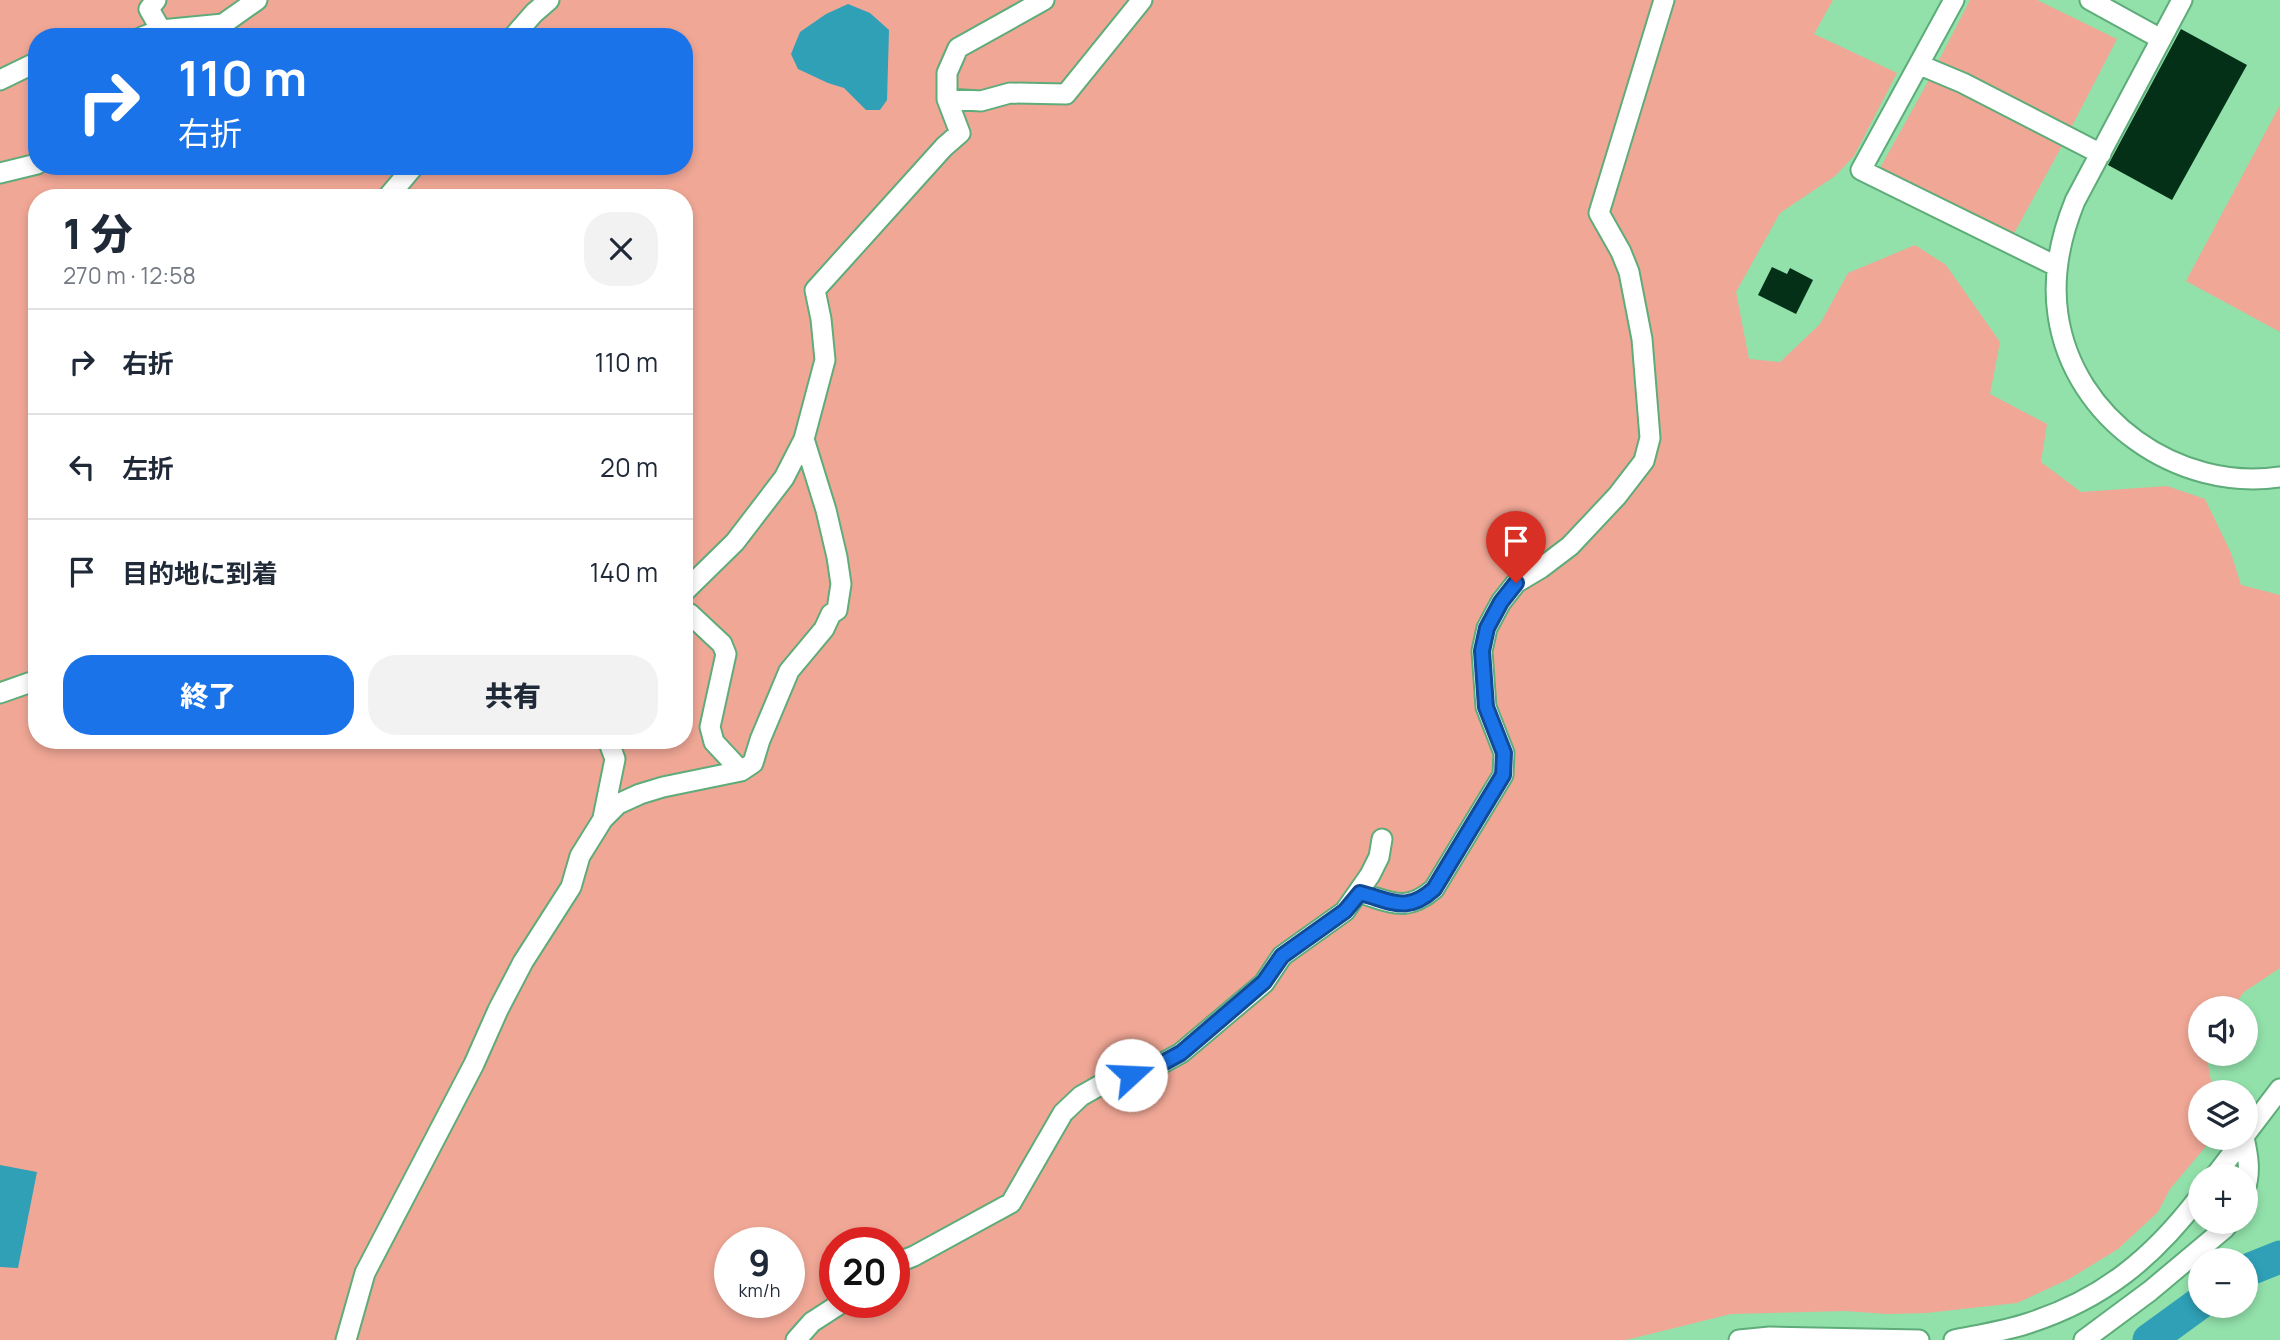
<!DOCTYPE html>
<html lang="ja">
<head>
<meta charset="utf-8">
<style>
	:root { --surface:#fff; --page:#f2f2f3; --text:#1f2937; --muted:#747a83; --line:#e0e1e3; --accent:#1a73e8 }
	body { margin:0; font-family:Manrope,"Noto Sans JP",sans-serif; background:var(--page); color:var(--text); height:100vh; display:flex; flex-direction:column; font-size:26px; white-space:nowrap }
	* { box-sizing:border-box; margin:0 }
	p { font-size:23px; color:var(--muted) }
	.icon { flex:none; width:38px; height:38px; fill:none; stroke:currentColor; stroke-width:2; stroke-linecap:round; stroke-linejoin:round }
	.map { position:relative; flex:1; overflow:hidden }
	.panel { position:absolute; left:28px; top:189px; width:665px; height:560px; display:flex; flex-direction:column; background:var(--surface); border-radius:28px; box-shadow:0 4px 10px #0003 }
	.panel>* { flex:none }
	.top-card { position:absolute; left:28px; top:28px; width:665px; height:147px; border-radius:28px; box-shadow:0 4px 10px #0003; background:#1a73e8; color:#fff; overflow:hidden }
	.fabs { position:absolute; left:2188px; top:996px; display:grid; gap:14px }
	.fabs a { display:grid; place-items:center; width:70px; height:70px; border-radius:50%; background:var(--surface); box-shadow:0 4px 10px #0003; font-size:35px }
	.speed { position:absolute; left:714px; top:1227px; display:flex; gap:14px; font-size:35px; font-weight:700; text-align:center }
	.speed>* { display:grid; place-content:center; width:91px; height:91px; border-radius:50%; background:var(--surface); box-shadow:0 4px 10px #0003; line-height:1 }
	.speed small { font-size:18px; font-weight:400 }
	.speed .limit { border:10px solid #d22; background:#fff; color:#111 }
	.pin { position:absolute; display:grid; place-items:center; width:60px; height:60px; color:#fff; margin:-72px -30px; border-radius:50% 50% 50% 0; rotate:-45deg; box-shadow:0 0 7px #0007 }
	.pin .icon { rotate:45deg }
	.me { position:absolute; width:77px; margin:-38px; rotate:70deg; stroke-linejoin:round; filter:drop-shadow(0 0 5px #0008) }
	.turn { display:flex; align-items:center; gap:24px; height:147px; padding:0 35px; font-size:32px }
	.turn .icon { width:91px; height:91px; stroke-width:2.5 }
	.turn b { display:block; font-size:49px; line-height:60px }
	.round { display:grid; place-items:center; flex:none; width:74px; height:74px; border-radius:28px; background:var(--page) }
	.headline { display:flex; align-items:center; justify-content:space-between; height:119px; padding:0 35px }
	h1 { font-size:42px; font-weight:800; line-height:52px }
	.cta { display:flex; gap:14px; margin-top:auto; padding:14px 35px }
	.cta a { flex:1; height:80px; border-radius:28px; background:var(--accent); color:#fff; font-size:28px; font-weight:800; line-height:80px; text-align:center }
	.cta a+a { background:var(--page); color:var(--text) }
	ul { padding:0; list-style:none }
	li { display:flex; align-items:center; gap:21px; height:105px; padding:0 35px; border-top:2px solid var(--line) }
	li div { flex:1 }
	li b { display:block; font-size:26px }
	li em { font-style:normal }
	.map>svg:first-child { display:block }
	.green { fill:#f0a796; fill-rule:evenodd }
	.water { fill:#2fa0b6 }
	.lines { fill:none; stroke-linecap:round; stroke-linejoin:round }
	.river { stroke:#2fa0b6; stroke-width:33 }
	.building { fill:#033017 }
	.minor-casing { stroke:#5eac79; stroke-width:23 }
	.minor { stroke:#fff; stroke-width:19 }
	.route-casing { stroke:#114b97; stroke-width:18 }
	.route { stroke:#1a73e8; stroke-width:12 }
</style>
</head>
<body>
<div class="map">
<svg width="2280" height="1340" viewBox="0 0 2280 1340">
	<rect width="100%" height="100%" fill="#92e1ab"/>
	<path class="green" d="M 0,0 L 1833,0 L 1814,34 L 1897,73 L 1854,156 L 1835,176 L 1780,213 L 1736,292 L 1749,359 L 1780,362 L 1820,324 L 1848,273 L 1915,245 L 1946,265 L 2000,342 L 1990,394 L 2047,424 L 2041,462 L 2081,492 L 2167,486 L 2205,499 L 2231,553 L 2241,585 L 2280,595 L 2280,968 L 2244,992 L 2232,1008 L 2200,1008 L 2200,1054 L 2212,1054 L 2208,1064 L 2213,1092 L 2200,1092 L 2200,1138 L 2213,1138 L 2170,1189 L 2158,1212 L 2118,1249 L 2069,1279 L 2017,1303 L 1926,1313 L 1887,1314 L 1845,1311 L 1731,1314 L 1626,1340 L 0,1340 ZM 37,37 L 684,37 L 684,166 L 37,166 ZM 37,198 L 684,198 L 684,740 L 37,740 ZM 730,1242 L 789,1242 L 789,1302 L 730,1302 ZM 835,1242 L 894,1242 L 894,1302 L 835,1302 Z
		M 1970,0 L 2037,0 L 2117,39 L 2070,130 L 1938,62 Z
		M 1930,78 L 2063,144 L 2012,237 L 1880,168 Z
		M 2280,105 L 2280,332 L 2186,281 Z"/>
	<path class="water" d="M 848,4 L 870,13 L 889,30 L 887,100 L 880,110 L 866,110 L 844,88 L 828,83 L 798,69 L 791,54 L 800,32 L 826,14 Z
		M 0,1165 L 37,1172 L 18,1268 L 0,1267 Z"/>
	<g class="lines">
		<path class="river" d="M 2245,1271 L 2280,1257
			M 2149,1340 L 2200,1303"/>
	</g>
	<path class="building" d="M 2181,29 L 2247,65 L 2172,200 L 2108,165 Z
		M 1772,267 L 1787,274 L 1790,268 L 1813,280 L 1796,314 L 1758,295 Z"/>
	<g class="lines">
		<g class="minor-casing">
			<path id="minor" d="M 156,0 L 149,9 L 161,30
				M 1954,0 L 1861,170 L 2056,266
				M 2090,0 L 2161,39
				M 2182,0 L 2075,201 C 2060,238 2052,275 2058,315 C 2073,419 2178,492 2280,477
				M 142,37 L 161,30 L 223,24 L 257,0
				M 513,37 L 534,13 L 549,0
				M 1920,65 L 1963,83 L 2101,154
				M 0,80 L 37,62
				M 947,99 L 981,101 L 1010,93 L 1066,94 L 1142,0
				M 0,173 L 37,164
				M 387,198 L 414,166
				M 684,592 L 735,542 L 784,478 L 804,439
				M 684,612 L 690,614 L 722,644 L 726,654 L 710,727 L 714,742 L 741,771
				M 0,693 L 37,680
				M 603,818 L 615,759 L 608,740
				M 1360,893 C 1392,902 1406,913 1434,889 L 1503,775 L 1504,753 L 1486,707 L 1482,651 L 1487,628 L 1501,602 L 1516,583 L 1541,568 L 1570,546 L 1617,496 L 1644,461 L 1650,438 L 1642,339 L 1629,272 L 1621,252 L 1599,213 L 1664,0
				M 2245,1135 L 2280,1089
				M 2244,1138 C 2248,1155 2251,1172 2245,1190
				M 2215,1176 L 2244,1138
				M 894,1264 L 914,1256 L 1011,1203 L 1063,1113 L 1081,1096 L 1111,1079 L 1150,1070 L 1181,1053 L 1264,983 L 1282,956 L 1345,911 L 1370,875 L 1379,857 L 1382,839
				M 346,1340 L 365,1273 L 474,1064 L 498,1010 L 523,962 L 571,887 L 580,856 L 603,819 L 618,804 L 640,794 L 663,787 L 741,771 L 753,763 L 760,740 L 789,671 L 824,629 L 831,614 L 837,610 L 841,584 L 837,557 L 826,510 L 804,439 L 825,360 L 821,319 L 815,290 L 944,147 L 960,133 L 947,99 L 947,73 L 958,48 L 1044,0
				M 796,1340 L 812,1322 L 843,1302
				M 1739,1340 L 1770,1337 L 1919,1340
				M 1954,1340 C 1979,1335 2005,1331 2029,1323 C 2103,1299 2153,1258 2200,1196
				M 2084,1340 L 2150,1291 L 2224,1229 L 2230,1222"/>
		</g>
		<use href="#minor" class="minor"/>
	</g>
	<g class="lines">
		<g class="route-casing">
			<path id="route" d="M 1131,1075 L 1150,1070 L 1181,1053 L 1264,982 L 1282,956 L 1345,911 L 1360,893 C 1392,901 1406,914 1434,889 L 1503,775 L 1504,753 L 1486,707 L 1482,651 L 1487,628 L 1501,602 L 1516,583"/>
		</g>
		<use href="#route" class="route"/>
	</g>
</svg>
<div class="fabs">
<a><svg class="icon" aria-label="sound" viewBox="0 0 24 24"><path d="M4 9h4l5-4v14l-5-4H4zM17 9q2 3 0 6"/></svg></a>
<a><svg class="icon" aria-label="layers" viewBox="0 0 24 24"><path d="M12 4l9 5-9 5-9-5zM3 14l9 5 9-5"/></svg></a>
<a>+</a>
<a>−</a>
</div>
<div class="speed"><div>9<small>km/h</small></div><div class="limit">20</div></div>
<div class="pin" style="left:1516px;top:583px;background:#d93025"><svg class="icon" aria-label="arrive" viewBox="0 0 24 24"><path d="M6 21V4h12l-3 4 3 4H6"/></svg></div>
<svg class="me" style="left:1131px;top:1075px" viewBox="-20 -20 40 40"><circle r="19" fill="#fff"/><path d="M0-13L10 11 0 6-10 11z" fill="#1a73e8"/></svg>
<div class="top-card">
<div class="turn"><svg class="icon" aria-label="right" viewBox="0 0 24 24"><path d="M7 20v-9h11M14 6l5 5-5 5"/></svg><div><b>110 m</b>右折</div></div>
</div>
<section class="panel">
<div class="headline"><div><h1>1 分</h1><p>270 m · 12:58</p></div><a class="round"><svg class="icon" aria-label="close" viewBox="0 0 24 24"><path d="M6 6l12 12M18 6L6 18"/></svg></a></div>
<ul>
<li><svg class="icon" aria-label="right" viewBox="0 0 24 24"><path d="M7 20v-9h11M14 6l5 5-5 5"/></svg><div><b>右折</b></div><em>110 m</em></li>
<li><svg class="icon" aria-label="left" viewBox="0 0 24 24"><path d="M17 20v-9H6M10 6l-5 5 5 5"/></svg><div><b>左折</b></div><em>20 m</em></li>
<li><svg class="icon" aria-label="arrive" viewBox="0 0 24 24"><path d="M6 21V4h12l-3 4 3 4H6"/></svg><div><b>目的地に到着</b></div><em>140 m</em></li>
</ul>
<div class="cta"><a>終了</a><a>共有</a></div>
</section>
</div>
</body>
</html>
